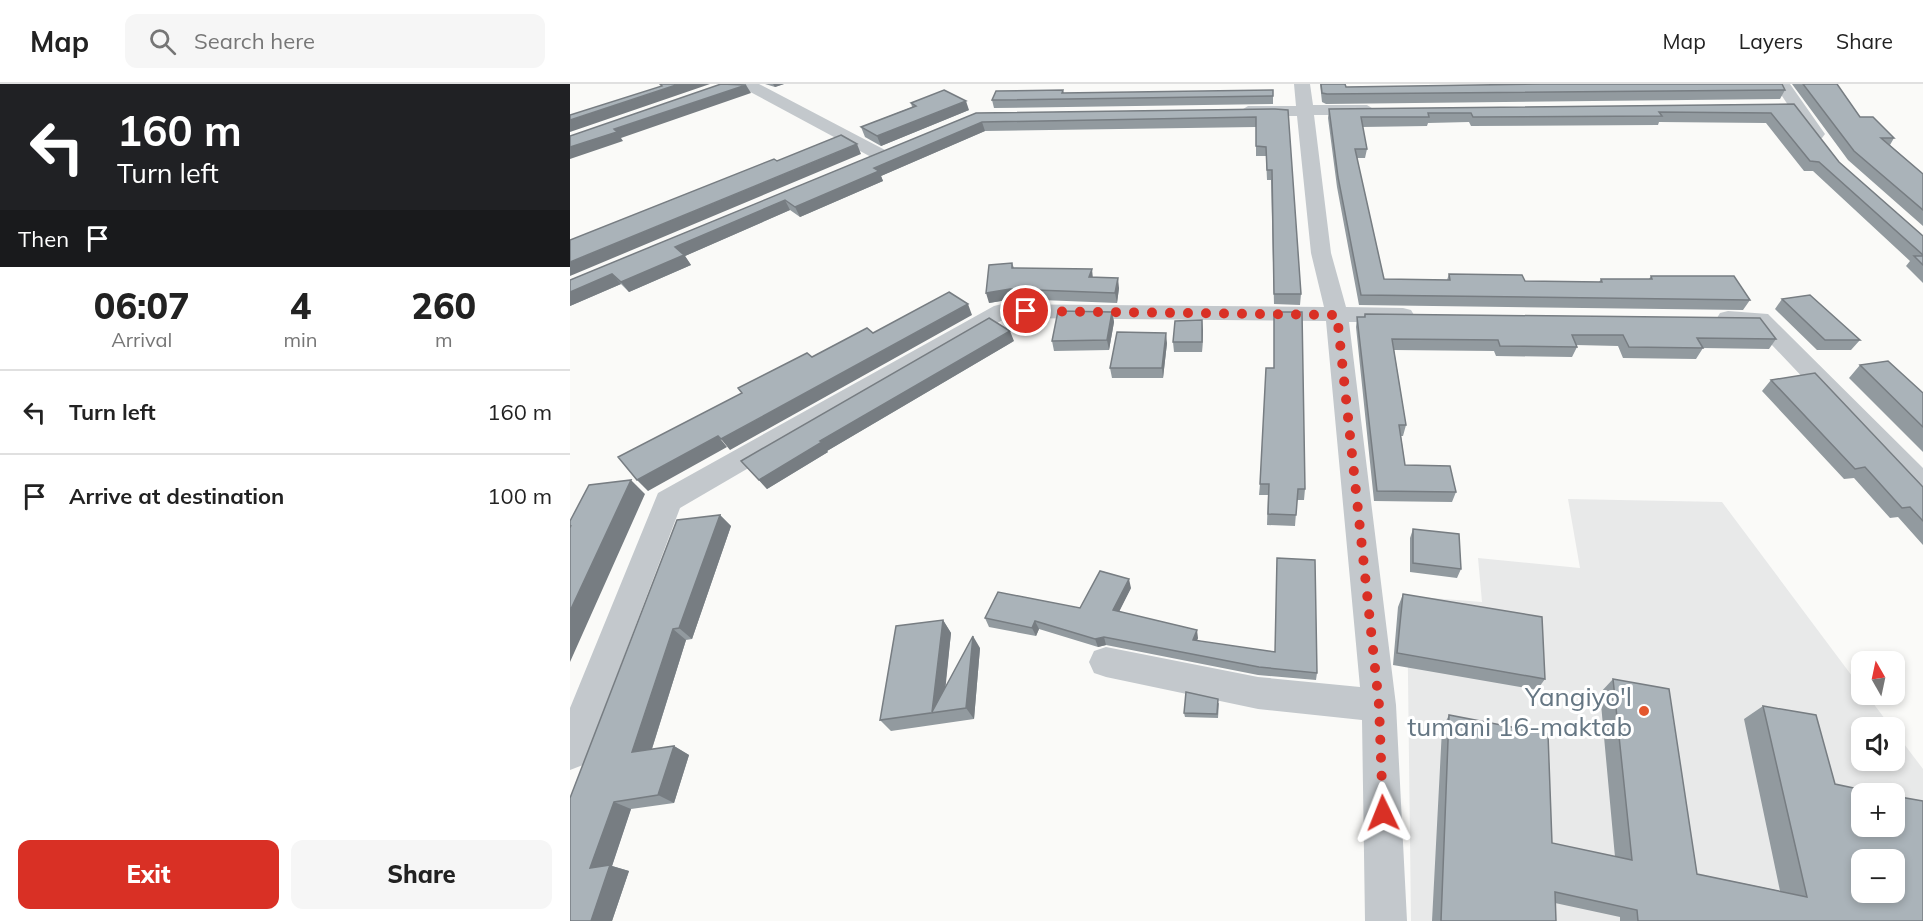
<!DOCTYPE html>
<html lang="en">
<head>
<meta charset="utf-8">
<style>
	:root { --surface:#fff; --page:#f6f6f6; --text:#222; --muted:#767676; --line:#e0e0e0; --accent:#d93025 }
	body { margin:0; font-family:Mulish,sans-serif; background:var(--page); color:var(--text); height:100vh; display:flex; flex-direction:column; font-size:22px; white-space:nowrap }
	* { box-sizing:border-box; margin:0 }
	p { font-size:20px; color:var(--muted) }
	.icon { flex:none; width:33px; height:33px; fill:none; stroke:currentColor; stroke-width:2; stroke-linecap:round; stroke-linejoin:round }
	.map { position:relative; flex:1; overflow:hidden }
	.sheet { display:flex; flex-direction:column; background:var(--surface); width:570px }
	.sheet>* { flex:none }
	.guide { background:#202124; color:#fff; overflow:hidden }
	.needle { width:39px; rotate:351deg }
	.tools { position:absolute; left:1281px; top:567px; display:grid; gap:12px }
	.tools a { display:grid; place-items:center; width:54px; height:54px; border-radius:12px; background:var(--surface); box-shadow:0 3px 9px #0003; font-size:30px }
	.pin { position:absolute; display:grid; place-items:center; width:51px; height:51px; color:#fff; margin:-26px; border:3px solid #fff; border-radius:50%; box-shadow:0 2px 6px #0007 }
	.me { position:absolute; width:66px; margin:-33px; rotate:358deg; stroke-linejoin:round; filter:drop-shadow(0 0 4px #0008) }
	.turn { display:flex; align-items:center; gap:21px; height:126px; padding:0 18px; font-size:27px }
	.turn .icon { width:78px; height:78px; stroke-width:2.5 }
	.turn b { display:block; font-size:42px; line-height:51px }
	.then { display:flex; align-items:center; height:57px; padding:0 18px; background:#0003; gap:12px; font-size:22px }
	.eta { display:flex; justify-content:space-evenly; align-items:center; height:102px; text-align:center }
	.eta b { font-size:36px; font-weight:800; line-height:42px }
	.button { display:flex; gap:12px; margin-top:auto; padding:12px 18px }
	.button a { flex:1; height:69px; border-radius:12px; background:var(--accent); color:#fff; font-size:24px; font-weight:800; line-height:69px; text-align:center }
	.button a+a { background:var(--page); color:var(--text) }
	ul { padding:0; list-style:none }
	li { display:flex; align-items:center; gap:18px; height:84px; padding:0 18px; border-top:2px solid var(--line) }
	li div { flex:1 }
	li b { display:block; font-size:22px }
	li em { font-style:normal }
	header { display:flex; align-items:center; gap:36px; box-sizing:border-box; height:84px; padding:0 30px; background:var(--surface); border-bottom:2px solid var(--line) }
	header strong { font-size:28px }
	nav { display:flex; gap:33px; margin-inline-start:auto; font-size:21px }
	.search { width:420px; height:54px; background:var(--page); display:flex; align-items:center; gap:15px; box-sizing:border-box; padding:0 21px; border-radius:12px; color:var(--muted); font-size:22px }
	main { display:flex; flex:1; min-height:0 }
	.map>svg:first-child { display:block }
	.built { fill:#e8e9e9; fill-rule:evenodd }
	.lines { fill:none; stroke-linecap:round; stroke-linejoin:round }
	.minor { fill:#c3c8cc; fill-rule:evenodd }
	.wall { fill:#929a9f }
	.shaded-wall { fill:#777d82 }
	.building { fill:#aab3b9; stroke:#777d82; stroke-width:1.5; fill-rule:evenodd }
	.route { stroke:#d93025; stroke-width:10; stroke-dasharray:0 18 }
	.poi-dot { fill:#e4572e; stroke:#fff; stroke-width:2 }
	.labels { text-anchor:middle; dominant-baseline:central; stroke-width:6; stroke-linejoin:round; paint-order:stroke }
	.near-poi-label { font-size:26px; fill:#657683; stroke:#fff; text-anchor:end }
</style>
</head>
<body>
<header>
<strong>Map</strong>
<div class="search"><svg class="icon" aria-label="search" viewBox="0 0 24 24"><circle cx="10" cy="10" r="6"/><path d="M15 15l6 6"/></svg>Search here</div>
<nav><a>Map</a><a>Layers</a><a>Share</a></nav>
</header>
<main>
<section class="sheet">
<div class="guide">
<div class="turn"><svg class="icon" aria-label="left" viewBox="0 0 24 24"><path d="M17 20v-9H6M10 6l-5 5 5 5"/></svg><div><b>160 m</b>Turn left</div></div>
<div class="then">Then<svg class="icon" aria-label="arrive" viewBox="0 0 24 24"><path d="M6 21V4h12l-3 4 3 4H6"/></svg></div>
</div>
<div class="eta">
<div><b>06:07</b><p>Arrival</p></div>
<div><b>4</b><p>min</p></div>
<div><b>260</b><p>m</p></div>
</div>
<ul>
<li><svg class="icon" aria-label="left" viewBox="0 0 24 24"><path d="M17 20v-9H6M10 6l-5 5 5 5"/></svg><div><b>Turn left</b></div><em>160 m</em></li>
<li><svg class="icon" aria-label="arrive" viewBox="0 0 24 24"><path d="M6 21V4h12l-3 4 3 4H6"/></svg><div><b>Arrive at destination</b></div><em>100 m</em></li>
</ul>
<div class="button"><a>Exit</a><a>Share</a></div>
</section>
<div class="map">
<svg width="1353" height="837" viewBox="0 0 1353 837">
	<rect width="100%" height="100%" fill="#fafaf8"/>
	<path class="built" d="M 998,415 L 1152,418 L 1291,604 L 1292,610 L 1297,611 L 1321,643 L 1292,644 L 1292,676 L 1324,676 L 1325,648 L 1353,685 L 1353,837 L 841,837 L 837,512 L 912,518 L 908,474 L 1010,484 ZM 1292,710 L 1324,710 L 1324,742 L 1292,742 ZM 1292,776 L 1324,776 L 1324,808 L 1292,808 Z"/>
	<g class="lines">
		<path class="minor" d="M 169,0 L 189,0 L 315,66 L 318,70 L 315,74 L 303,74 L 171,3 Z
			M 724,0 L 740,0 L 743,21 L 797,21 L 805,26 L 797,31 L 744,31 L 761,169 L 776,223 L 833,224 L 841,226 L 844,231 L 841,236 L 833,238 L 779,238 L 826,621 L 837,837 L 795,837 L 792,636 L 688,625 L 536,593 L 524,589 L 519,578 L 524,567 L 536,563 L 688,593 L 790,603 L 756,237 L 436,234 L 110,424 L 13,681 L 0,686 L 0,624 L 88,409 L 424,222 L 432,220 L 754,223 L 741,169 L 727,32 L 678,32 L 670,27 L 678,22 L 726,22 Z
			M 1204,0 L 1220,0 L 1255,50 L 1252,54 L 1240,54 Z
			M 1158,227 L 1198,230 L 1353,384 L 1353,413 L 1343,410 L 1184,242 L 1150,239 L 1147,234 L 1150,229 Z"/>
	</g>
	<path class="wall" d="M 195,0 L 214,0 L 205,3 Z
		M 750,0 L 775,0 L 776,3 L 1215,6 L 1210,15 L 756,20 L 752,18 Z
		M 1222,0 L 1267,0 L 1290,33 L 1324,54 L 1320,61 L 1353,90 L 1353,142 L 1278,76 Z
		M 493,6 L 494,9 L 703,12 L 703,20 L 424,24 L 422,16 Z
		M 341,19 L 399,26 L 311,62 L 295,53 L 291,43 L 342,23 Z
		M 1224,20 L 1269,78 L 1353,152 L 1353,199 L 1336,182 L 1340,177 L 1243,87 L 1234,87 L 1196,39 L 1089,38 L 1088,41 L 901,42 L 899,38 L 858,39 L 857,42 L 792,43 L 797,65 L 795,74 L 787,74 L 814,195 L 877,196 L 879,190 L 955,197 L 1029,198 L 1031,195 L 1079,195 L 1081,192 L 1180,216 L 1173,226 L 789,221 L 767,103 L 758,34 L 759,25 Z
		M 705,25 L 731,210 L 730,221 L 704,220 L 701,96 L 697,96 L 696,72 L 686,72 L 686,43 L 415,47 L 311,92 L 313,97 L 230,133 L 220,126 L 115,172 L 121,181 L 59,208 L 51,200 L 0,222 L 0,196 L 406,29 Z
		M 442,179 L 444,184 L 523,193 L 549,204 L 547,219 L 443,215 L 419,219 Z
		M 1212,215 L 1290,256 L 1281,266 L 1247,266 L 1205,225 Z
		M 542,228 L 544,238 L 539,266 L 484,267 L 482,257 Z
		M 795,230 L 1206,255 L 1199,265 L 1133,264 L 1126,275 L 1053,274 L 1048,262 L 1006,261 L 1007,263 L 1002,273 L 926,272 L 924,267 L 824,266 L 836,341 L 833,352 L 831,352 L 835,381 L 886,408 L 882,418 L 804,417 L 786,243 L 787,233 L 794,233 Z
		M 704,240 L 735,405 L 734,416 L 727,416 L 725,442 L 697,441 L 698,411 L 689,411 L 690,400 L 704,284 Z
		M 633,246 L 632,268 L 604,268 L 603,258 Z
		M 444,257 L 257,367 L 258,368 L 197,405 L 171,377 Z
		M 597,259 L 593,294 L 542,294 L 540,284 Z
		M 1290,281 L 1353,309 L 1353,368 L 1279,294 Z
		M 1201,296 L 1353,403 L 1353,461 L 1328,433 L 1320,434 L 1284,394 L 1274,395 L 1192,307 Z
		M 150,431 L 161,442 L 122,555 L 116,556 L 82,665 L 104,662 L 119,671 L 104,719 L 61,725 L 42,782 L 59,787 L 42,837 L 0,837 L 0,714 Z
		M 843,445 L 891,485 L 887,494 L 840,488 L 840,454 Z
		M 561,504 L 549,527 L 628,554 L 627,556 L 747,589 L 746,596 L 688,591 L 536,561 L 528,563 L 469,545 L 466,552 L 419,543 L 415,534 L 510,524 Z
		M 833,510 L 975,595 L 967,606 L 823,581 L 828,523 Z
		M 373,536 L 381,549 L 375,603 L 410,564 L 404,635 L 321,647 L 310,636 Z
		M 1043,595 L 1127,790 L 1210,807 L 1174,635 L 1193,622 L 1265,700 L 1353,837 L 1050,837 L 1050,833 L 985,819 L 986,837 L 862,837 L 872,645 L 879,631 L 982,759 L 1045,773 L 1030,609 Z
		M 649,619 L 648,634 L 615,633 L 614,629 Z"/>
	<path class="shaded-wall" d="M 109,0 L 140,0 L 0,48 L 0,36 Z
		M 203,0 L 214,0 L 205,3 Z
		M 176,1 L 181,9 L 51,54 L 53,57 L 0,75 L 0,63 L 44,45 Z
		M 396,17 L 399,26 L 311,62 L 307,52 Z
		M 412,38 L 415,47 L 311,92 L 313,97 L 230,133 L 225,123 L 304,84 Z
		M 287,60 L 291,70 L 0,192 L 0,178 Z
		M 215,116 L 220,126 L 115,172 L 121,181 L 59,208 L 51,198 L 105,163 Z
		M 522,185 L 523,195 L 519,193 Z
		M 42,190 L 51,200 L 0,222 L 0,208 Z
		M 548,194 L 549,204 L 547,219 L 545,209 Z
		M 440,205 L 443,215 L 419,219 L 416,209 Z
		M 398,220 L 402,231 L 160,366 L 151,355 Z
		M 542,228 L 544,238 L 539,266 L 537,256 Z
		M 632,236 L 633,246 L 632,268 Z
		M 440,247 L 444,257 L 257,367 L 258,368 L 197,405 L 189,396 L 250,357 Z
		M 596,249 L 597,259 L 593,294 L 592,284 Z
		M 148,352 L 157,363 L 78,407 L 67,396 Z
		M 61,396 L 75,410 L 0,578 L 0,527 Z
		M 150,431 L 161,442 L 122,555 L 109,544 Z
		M 559,495 L 561,504 L 546,534 L 543,526 Z
		M 373,536 L 381,549 L 373,628 L 362,628 Z
		M 465,537 L 469,545 L 466,552 L 462,544 Z
		M 103,545 L 116,556 L 78,677 L 62,668 Z
		M 627,546 L 628,554 L 624,564 L 623,556 Z
		M 403,552 L 410,564 L 404,635 L 396,624 Z
		M 534,553 L 536,561 L 528,563 L 525,555 Z
		M 104,662 L 119,671 L 104,719 L 88,711 Z
		M 44,718 L 61,725 L 42,782 L 59,787 L 42,837 L 21,837 L 20,784 Z"/>
	<path class="building" d="M 90,0 L 109,0 L 0,36 L 0,31 L 92,2 Z
		M 151,0 L 176,1 L 44,45 L 47,48 L 0,63 L 0,52 Z
		M 751,0 L 775,0 L 776,3 L 970,0 L 1212,0 L 1215,6 L 757,10 L 752,9 Z
		M 1233,0 L 1267,0 L 1290,33 L 1303,33 L 1324,54 L 1311,54 L 1353,90 L 1353,126 L 1284,67 Z
		M 374,6 L 396,17 L 307,52 L 291,43 L 346,22 L 341,19 Z
		M 493,6 L 492,9 L 703,6 L 703,12 L 422,16 L 426,7 Z
		M 1224,20 L 1269,78 L 1353,152 L 1353,171 L 1249,78 L 1240,77 L 1201,29 L 1089,28 L 1092,32 L 903,33 L 901,29 L 858,29 L 859,33 L 791,33 L 797,65 L 785,65 L 814,195 L 880,196 L 879,190 L 952,191 L 955,197 L 1032,198 L 1031,195 L 1082,195 L 1081,192 L 1164,192 L 1180,216 L 791,211 L 768,93 L 759,25 Z
		M 705,25 L 718,26 L 731,210 L 704,210 L 702,86 L 697,86 L 696,63 L 686,62 L 686,33 L 412,38 L 304,84 L 309,87 L 225,123 L 215,116 L 105,163 L 114,171 L 51,198 L 42,190 L 0,208 L 0,196 L 406,29 Z
		M 271,51 L 287,60 L 0,178 L 0,156 L 204,75 L 207,77 Z
		M 1344,172 L 1353,172 L 1353,181 Z
		M 442,179 L 442,184 L 522,185 L 519,193 L 548,194 L 545,209 L 440,205 L 416,209 L 419,181 Z
		M 379,208 L 398,220 L 151,355 L 148,352 L 67,396 L 48,373 L 172,309 L 168,304 L 237,269 L 242,273 L 297,244 L 303,249 Z
		M 1240,211 L 1290,256 L 1255,256 L 1212,215 Z
		M 488,227 L 542,228 L 537,256 L 482,257 Z
		M 704,228 L 732,228 L 735,405 L 728,405 L 726,431 L 698,430 L 699,400 L 690,400 L 696,284 L 704,284 Z
		M 795,230 L 1190,234 L 1206,255 L 1127,254 L 1133,264 L 1059,263 L 1053,251 L 1002,251 L 1007,263 L 930,262 L 928,256 L 822,255 L 836,341 L 829,341 L 835,381 L 880,382 L 886,408 L 807,407 L 787,233 L 795,233 Z
		M 419,234 L 440,247 L 250,357 L 252,358 L 189,396 L 171,377 Z
		M 632,236 L 632,258 L 603,258 L 605,237 Z
		M 547,248 L 596,249 L 592,284 L 540,284 Z
		M 1318,277 L 1353,309 L 1353,343 L 1290,281 Z
		M 1245,289 L 1353,403 L 1353,437 L 1340,423 L 1332,424 L 1295,383 L 1285,385 L 1201,296 Z
		M 61,396 L 0,527 L 0,444 L 1,441 L 0,442 L 0,437 L 19,401 Z
		M 150,431 L 109,544 L 103,545 L 62,668 L 104,662 L 88,711 L 44,718 L 20,784 L 40,781 L 21,837 L 0,837 L 0,714 L 107,436 Z
		M 843,445 L 889,450 L 891,485 L 843,479 Z
		M 707,474 L 745,476 L 747,589 L 689,583 L 534,553 L 525,555 L 465,537 L 462,544 L 415,534 L 428,508 L 510,524 L 530,487 L 559,495 L 543,526 L 627,546 L 623,556 L 705,568 Z
		M 833,510 L 972,533 L 975,595 L 827,569 Z
		M 373,536 L 362,628 L 403,552 L 396,624 L 310,636 L 326,542 Z
		M 1043,595 L 1099,605 L 1127,790 L 1237,813 L 1193,622 L 1246,631 L 1265,700 L 1312,710 L 1292,710 L 1292,742 L 1324,742 L 1324,712 L 1353,717 L 1353,837 L 1068,837 L 1067,826 L 985,808 L 986,837 L 871,837 L 879,631 L 978,650 L 982,759 L 1062,776 ZM 1292,776 L 1324,776 L 1324,808 L 1292,808 Z
		M 616,608 L 648,615 L 647,630 L 614,629 Z"/>
	<g class="lines">
		<path class="route" d="M 456,227 L 767,231 L 809,621 L 813,729"/>
	</g>
	<circle class="poi-dot" cx="1074" cy="627" r="6"/>
	<g class="labels">
		<g class="near-poi-label">
			<text x="1062" y="612">Yangiyo'l<tspan x="1062" dy="30">tumani 16-maktab</tspan></text>
		</g>
	</g>
</svg>
<div class="tools">
<a><svg class="needle" viewBox="-14 -14 28 28"><path d="M0-13l5 13h-10z" fill="#e53935"/><path d="M0 13l5-13h-10z" fill="#767676"/></svg></a>
<a><svg class="icon" aria-label="sound" viewBox="0 0 24 24"><path d="M4 9h4l5-4v14l-5-4H4zM17 9q2 3 0 6"/></svg></a>
<a>+</a>
<a>−</a>
</div>
<div class="pin" style="left:456px;top:227px;background:#d93025"><svg class="icon" aria-label="arrive" viewBox="0 0 24 24"><path d="M6 21V4h12l-3 4 3 4H6"/></svg></div>
<svg class="me" style="left:813px;top:729px" viewBox="-20 -20 40 40"><path d="M0-17L14 15 0 8-14 15z" fill="#d93025" stroke="#fff" stroke-width="4"/></svg>
</div>
</main>
</body>
</html>
